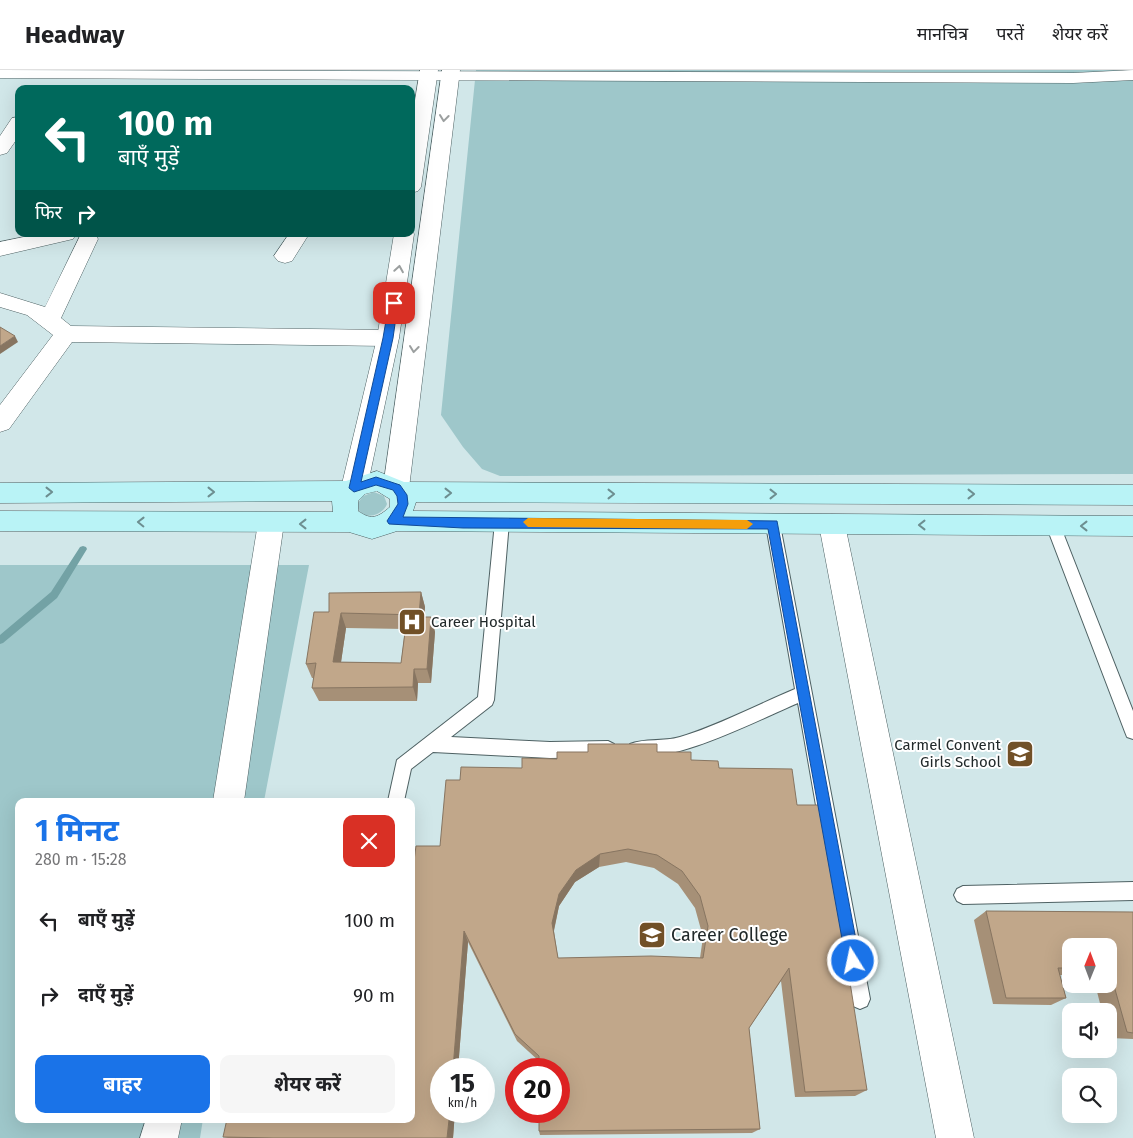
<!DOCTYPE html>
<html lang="hi">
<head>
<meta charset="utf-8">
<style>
	:root { --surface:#fff; --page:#f6f6f6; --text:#202124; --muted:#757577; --line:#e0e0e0; --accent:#1a73e8 }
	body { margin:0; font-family:"Fira Sans","Noto Sans Devanagari",sans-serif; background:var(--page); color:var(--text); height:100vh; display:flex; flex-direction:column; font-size:19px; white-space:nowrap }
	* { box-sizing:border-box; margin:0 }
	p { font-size:16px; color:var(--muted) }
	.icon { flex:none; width:28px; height:28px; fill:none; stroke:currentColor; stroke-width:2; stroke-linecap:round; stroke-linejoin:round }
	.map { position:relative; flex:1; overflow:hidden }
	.sheet { position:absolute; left:15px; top:728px; width:400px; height:325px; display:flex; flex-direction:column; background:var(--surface); border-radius:10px; box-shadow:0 5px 20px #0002 }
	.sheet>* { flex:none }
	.guide { position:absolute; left:15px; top:15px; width:400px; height:152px; border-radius:10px; box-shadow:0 5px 20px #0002; background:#00695c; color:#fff; overflow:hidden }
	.needle { width:32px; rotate:1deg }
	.buttons { position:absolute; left:1062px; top:868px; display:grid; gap:10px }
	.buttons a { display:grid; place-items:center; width:55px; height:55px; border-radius:10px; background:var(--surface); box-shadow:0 5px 20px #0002; font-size:25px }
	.speed { position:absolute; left:430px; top:988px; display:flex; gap:10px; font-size:25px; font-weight:700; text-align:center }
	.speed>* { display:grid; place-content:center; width:65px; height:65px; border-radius:50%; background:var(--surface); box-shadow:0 5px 20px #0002; line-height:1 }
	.speed small { font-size:12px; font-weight:400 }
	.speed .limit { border:8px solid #d22; background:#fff; color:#111 }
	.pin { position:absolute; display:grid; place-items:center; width:42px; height:42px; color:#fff; margin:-21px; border-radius:10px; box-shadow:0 2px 8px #0006 }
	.me { position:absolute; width:55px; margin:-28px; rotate:350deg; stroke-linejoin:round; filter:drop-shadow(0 0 4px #0008) }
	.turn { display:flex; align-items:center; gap:18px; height:105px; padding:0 20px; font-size:22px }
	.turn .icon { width:65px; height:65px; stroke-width:2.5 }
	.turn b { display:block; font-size:35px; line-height:42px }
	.then { display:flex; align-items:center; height:48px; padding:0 20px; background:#0003; gap:10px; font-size:19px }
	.round { display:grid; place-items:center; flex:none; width:52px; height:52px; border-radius:10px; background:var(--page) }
	.head { display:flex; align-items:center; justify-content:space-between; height:85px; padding:0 20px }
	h1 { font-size:30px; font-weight:700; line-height:38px; color:var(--accent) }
	.button { display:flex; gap:10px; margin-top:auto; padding:10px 20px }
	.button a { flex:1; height:58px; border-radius:10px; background:var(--accent); color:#fff; font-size:20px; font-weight:700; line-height:58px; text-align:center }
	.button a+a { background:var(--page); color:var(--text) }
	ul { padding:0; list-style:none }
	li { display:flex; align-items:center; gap:15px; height:75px; padding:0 20px }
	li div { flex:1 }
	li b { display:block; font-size:19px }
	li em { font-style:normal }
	header { display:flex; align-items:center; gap:30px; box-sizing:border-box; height:70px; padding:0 25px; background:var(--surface); border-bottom:1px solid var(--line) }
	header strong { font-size:24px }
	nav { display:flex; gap:28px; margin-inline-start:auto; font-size:18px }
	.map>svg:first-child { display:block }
	.green { fill:#9ec7ca }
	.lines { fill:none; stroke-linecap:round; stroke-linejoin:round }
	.stream { fill:#73a2a5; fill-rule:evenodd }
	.service-casing { stroke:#4e6163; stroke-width:2 }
	.minor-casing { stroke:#4e6163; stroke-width:1 }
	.tertiary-casing { stroke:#4e6163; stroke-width:1 }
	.secondary-casing { stroke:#4e6163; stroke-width:1 }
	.service { fill:#fff; fill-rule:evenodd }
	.minor { fill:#fff; fill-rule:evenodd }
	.tertiary { fill:#fff; fill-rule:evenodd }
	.secondary { fill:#b9f3f6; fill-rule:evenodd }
	.wall { fill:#a69077; fill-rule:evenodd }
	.shaded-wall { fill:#877561 }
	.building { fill:#c1a78a; stroke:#877561; fill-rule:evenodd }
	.oneway { stroke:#9b9f9f }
	.oneway2 { stroke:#6d8e90 }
	.route { fill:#1a73e8; stroke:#114b97 }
	.slow { fill:#f59e0b }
	.labels { text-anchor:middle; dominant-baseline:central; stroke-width:4; stroke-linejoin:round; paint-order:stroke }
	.poi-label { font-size:15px; fill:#21292a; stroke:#fff; text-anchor:start }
	.near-poi-label { font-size:18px; fill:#21292a; stroke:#fff; text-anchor:start }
</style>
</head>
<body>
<header>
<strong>Headway</strong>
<nav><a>मानचित्र</a><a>परतें</a><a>शेयर करें</a></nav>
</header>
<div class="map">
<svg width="1133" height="1068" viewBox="0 0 1133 1068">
	<rect width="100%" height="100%" fill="#d1e7e9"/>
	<path class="green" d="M 476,0 L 1133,0 L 1133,404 L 500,406 L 482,399 L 463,377 L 441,345 Z
		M 374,422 L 384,426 L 387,434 C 382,447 359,452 357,434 L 363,426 Z
		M 0,495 L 309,495 L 264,731 L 19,731 L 19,1049 L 203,1049 L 200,1068 L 0,1068 Z"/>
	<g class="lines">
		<path class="stream" d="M 83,476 L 86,477 L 87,479 L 57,528 L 3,573 L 0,574 L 0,565 L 51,522 L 80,477 Z"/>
		<g class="service-casing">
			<path id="service" d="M 502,446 L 507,448 L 509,452 L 494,630 L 492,635 L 451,667 L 550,672 L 608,671 L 614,674 L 616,679 L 614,684 L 608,687 L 550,688 L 433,682 L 411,699 L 404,731 L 388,731 L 397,690 L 478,627 L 495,452 L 497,448 Z
				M 773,449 L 778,451 L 780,455 L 870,929 L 867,936 L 860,939 L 853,936 L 850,929 L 798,633 C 760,649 667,698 630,684 L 628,679 L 630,674 C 645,668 664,672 680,667 C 717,656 759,634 795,619 L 766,455 L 768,451 Z
				M 1053,449 L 1058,451 L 1060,455 L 1133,641 L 1133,669 L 1127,667 L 1125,662 L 1046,455 L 1048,451 Z
				M 1133,812 L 1133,830 L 963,834 L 957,831 L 954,825 L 957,819 L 963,816 Z"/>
		</g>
		<g class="minor-casing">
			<path id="minor" d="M 0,0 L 1073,3 L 1133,0 L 1133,10 L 1073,13 L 0,8 Z
				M 19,47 L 19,66 L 7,83 L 0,85 L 0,66 L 12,48 Z
				M 38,164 L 76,164 L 73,169 L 0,186 L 0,172 Z
				M 81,164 L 95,164 L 98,169 L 61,248 L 71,256 L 388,260 L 396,263 L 399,268 L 396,273 L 388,276 L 72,272 L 9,359 L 0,362 L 0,335 L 53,265 L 27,245 L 0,237 L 0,223 L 45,237 Z
				M 289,164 L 309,164 L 292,191 L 285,193 L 278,191 L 274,186 Z
				M 271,443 L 280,446 L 284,453 L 244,731 L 213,731 L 258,453 L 262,446 Z
				M 832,445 L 841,448 L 845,455 L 974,1068 L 936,1068 L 819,455 L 823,448 Z
				M 146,1049 L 182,1049 L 178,1068 L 140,1068 Z"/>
		</g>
		<g class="tertiary-casing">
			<path id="tertiary" d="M 420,0 L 438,0 L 421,117 L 418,121 L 411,123 L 411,55 Z
				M 442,0 L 460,0 L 409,418 L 405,425 L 396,428 L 387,425 L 383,418 Z
				M 411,159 L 414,164 L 399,268 L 367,418 L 363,425 L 354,428 L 345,425 L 341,418 L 377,268 L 394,164 L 411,164 Z"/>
		</g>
		<g class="secondary-casing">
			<path id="secondary" d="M 377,401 L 404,412 L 1133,415 L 1133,435 L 416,432 L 413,441 L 1133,446 L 1133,466 L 397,461 L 372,469 L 349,462 L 0,461 L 0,441 L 333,442 L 332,431 L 0,433 L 0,413 L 346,411 ZM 377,421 L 390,429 L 390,437 C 378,447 372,451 358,441 L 358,431 L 365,424 Z"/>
		</g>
		<use href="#service" class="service"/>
		<use href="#minor" class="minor"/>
		<use href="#tertiary" class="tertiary"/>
		<use href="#secondary" class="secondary"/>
	</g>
	<path class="wall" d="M 421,522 L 425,537 L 424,547 L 431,547 L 435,562 L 431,613 L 418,613 L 417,631 L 319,631 L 312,618 L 314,608 L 312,608 L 306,594 L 329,542 ZM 346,558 L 405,559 L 401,593 L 341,592 Z
		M 657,682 L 691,690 L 719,698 L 797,735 L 867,1020 L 855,1026 L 795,1027 L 781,911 L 749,958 L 760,1059 L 752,1063 L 540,1065 L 539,1061 L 539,991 L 517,971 L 468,872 L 458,999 L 441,999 L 441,1041 L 455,1041 L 453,1068 L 228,1068 L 223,1067 L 411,1049 L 440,776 L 460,710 L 522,698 L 557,689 ZM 626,792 L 654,798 L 678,814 L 695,838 L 703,867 L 700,888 L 558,888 L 554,861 L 559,836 L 575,812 L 599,797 Z
		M 986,841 L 1133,842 L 1133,969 L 1110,968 L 1109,964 L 1109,941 L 1102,941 L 1095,914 L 1109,914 L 1109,876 L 1071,876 L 1071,905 L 1060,905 L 1066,928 L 1051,935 L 993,934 L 974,850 Z"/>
	<path class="shaded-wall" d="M 15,266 L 18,272 L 0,284 L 0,276 Z
		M 421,522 L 425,537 L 423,560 L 419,545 Z
		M 341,543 L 346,558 L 339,606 L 333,592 Z
		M 431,547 L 435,562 L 431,613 L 427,599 Z
		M 414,599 L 418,613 L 417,631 L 413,617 Z
		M 600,784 L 599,797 L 575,812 L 559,836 L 553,864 L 552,853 L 559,824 L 576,800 Z
		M 464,861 L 468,872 L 458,999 L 453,999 Z
		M 450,1041 L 455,1041 L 453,1068 L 447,1068 Z"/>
	<path class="building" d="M 0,257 L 15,266 L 0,276 Z
		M 421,522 L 419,545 L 341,543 L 333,592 L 401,593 L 407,547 L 431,547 L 427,599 L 414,599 L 413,617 L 312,618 L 316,593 L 306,594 L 314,542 L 329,542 L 329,523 Z
		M 588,674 L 657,674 L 657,682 L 691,682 L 691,690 L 718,691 L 719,698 L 792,699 L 797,735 L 822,735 L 867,1020 L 805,1022 L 789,898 L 749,958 L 760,1059 L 539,1061 L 539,1041 L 559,1041 L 559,999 L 539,999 L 539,986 L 515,964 L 464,861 L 453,999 L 441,999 L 441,1041 L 450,1041 L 447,1068 L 273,1068 L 223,1067 L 227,1049 L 411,1049 L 411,813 L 416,776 L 440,776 L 446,710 L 460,710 L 461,697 L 522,698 L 522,688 L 557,689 L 557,682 L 588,682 ZM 628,779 L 657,785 L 682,801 L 700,826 L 708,856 L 703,888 L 651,886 L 558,888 L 552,853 L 559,824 L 576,800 L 600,784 Z
		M 986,841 L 1133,842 L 1133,963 L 1127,962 L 1109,898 L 1109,876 L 1071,876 L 1071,898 L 1058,898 L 1066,928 L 1006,928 Z"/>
	<defs><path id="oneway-chevron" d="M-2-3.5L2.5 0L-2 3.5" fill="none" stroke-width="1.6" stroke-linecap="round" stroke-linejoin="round" transform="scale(1.25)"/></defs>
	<g class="oneway">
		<use href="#oneway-chevron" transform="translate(444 48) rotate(97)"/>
		<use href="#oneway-chevron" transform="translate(399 199) rotate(-81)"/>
		<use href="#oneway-chevron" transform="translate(414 279) rotate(97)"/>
	</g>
	<g class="oneway2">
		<use href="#oneway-chevron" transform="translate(49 422)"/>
		<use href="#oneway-chevron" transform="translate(211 422)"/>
		<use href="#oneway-chevron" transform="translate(448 423)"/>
		<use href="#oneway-chevron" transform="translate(611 424)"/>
		<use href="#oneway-chevron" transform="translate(773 424)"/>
		<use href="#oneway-chevron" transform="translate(971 424)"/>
		<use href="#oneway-chevron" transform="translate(141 452) rotate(-179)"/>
		<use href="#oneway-chevron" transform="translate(303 454) rotate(-180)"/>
		<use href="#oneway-chevron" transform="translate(922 455) rotate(-180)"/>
		<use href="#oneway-chevron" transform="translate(1084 456) rotate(-180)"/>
	</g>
	<path class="route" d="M 394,230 L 398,233 L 393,268 L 361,412 L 376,407 L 400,415 L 407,425 L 408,434 L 403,447 L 777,451 L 860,891 L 858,896 L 853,898 L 848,896 L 846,891 L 768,459 L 463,458 L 389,454 L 387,451 L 398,434 L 397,426 L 393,420 L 376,415 L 354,422 L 349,418 L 383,268 L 389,233 Z"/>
	<path class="slow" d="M 528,448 L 747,450 L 753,454 L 747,459 L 528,457 L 523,452 Z"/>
	<defs>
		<g id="hospital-square" transform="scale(1.4375)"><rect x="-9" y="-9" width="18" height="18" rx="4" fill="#715027" stroke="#fff"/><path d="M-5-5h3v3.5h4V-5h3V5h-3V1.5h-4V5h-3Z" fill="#fff"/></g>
		<g id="school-square" transform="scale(1.4375)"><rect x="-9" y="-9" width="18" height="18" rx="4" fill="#715027" stroke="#fff"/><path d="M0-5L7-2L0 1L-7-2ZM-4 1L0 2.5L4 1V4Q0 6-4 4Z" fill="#fff"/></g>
		<g id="university-square" transform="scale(1.4375)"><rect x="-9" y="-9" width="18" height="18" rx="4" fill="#715027" stroke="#fff"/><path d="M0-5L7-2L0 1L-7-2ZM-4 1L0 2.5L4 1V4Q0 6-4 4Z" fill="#fff"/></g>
	</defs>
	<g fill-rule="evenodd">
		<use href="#hospital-square" x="412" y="552"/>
		<use href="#school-square" x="1020" y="684"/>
		<use href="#university-square" x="652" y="865"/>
	</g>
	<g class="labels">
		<g class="poi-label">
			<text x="431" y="552">Career Hospital</text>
			<text x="1001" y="675" text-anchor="end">Carmel Convent<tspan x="1001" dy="17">Girls School</tspan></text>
		</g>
		<g class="near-poi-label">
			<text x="671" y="865">Career College</text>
		</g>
	</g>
</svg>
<div class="buttons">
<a><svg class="needle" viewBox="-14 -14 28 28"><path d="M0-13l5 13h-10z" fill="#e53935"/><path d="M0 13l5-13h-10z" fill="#757577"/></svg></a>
<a><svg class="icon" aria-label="sound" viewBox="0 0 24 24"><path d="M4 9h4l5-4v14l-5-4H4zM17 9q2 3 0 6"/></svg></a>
<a><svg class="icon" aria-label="search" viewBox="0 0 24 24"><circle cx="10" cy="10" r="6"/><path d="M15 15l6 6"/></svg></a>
</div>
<div class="speed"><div>15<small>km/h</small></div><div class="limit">20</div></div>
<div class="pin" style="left:394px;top:233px;background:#d93025"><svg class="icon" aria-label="arrive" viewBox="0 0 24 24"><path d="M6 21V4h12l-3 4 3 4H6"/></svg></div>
<svg class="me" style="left:853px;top:891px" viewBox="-20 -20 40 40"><circle r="17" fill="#1a73e8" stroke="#fff" stroke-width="3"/><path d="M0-11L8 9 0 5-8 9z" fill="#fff"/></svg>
<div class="guide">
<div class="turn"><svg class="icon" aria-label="left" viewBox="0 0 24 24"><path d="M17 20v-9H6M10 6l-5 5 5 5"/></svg><div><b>100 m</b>बाएँ मुड़ें</div></div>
<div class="then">फिर<svg class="icon" aria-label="right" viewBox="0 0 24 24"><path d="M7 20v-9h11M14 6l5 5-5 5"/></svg></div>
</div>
<section class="sheet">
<div class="head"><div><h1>1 मिनट</h1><p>280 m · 15:28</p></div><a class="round" style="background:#d93025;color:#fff"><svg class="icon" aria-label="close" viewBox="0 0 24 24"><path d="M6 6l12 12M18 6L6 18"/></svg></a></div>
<ul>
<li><svg class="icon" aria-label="left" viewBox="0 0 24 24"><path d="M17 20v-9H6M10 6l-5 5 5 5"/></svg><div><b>बाएँ मुड़ें</b></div><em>100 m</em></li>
<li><svg class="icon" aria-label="right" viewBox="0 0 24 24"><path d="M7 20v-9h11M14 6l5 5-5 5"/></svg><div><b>दाएँ मुड़ें</b></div><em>90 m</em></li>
</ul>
<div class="button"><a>बाहर</a><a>शेयर करें</a></div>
</section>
</div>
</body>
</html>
